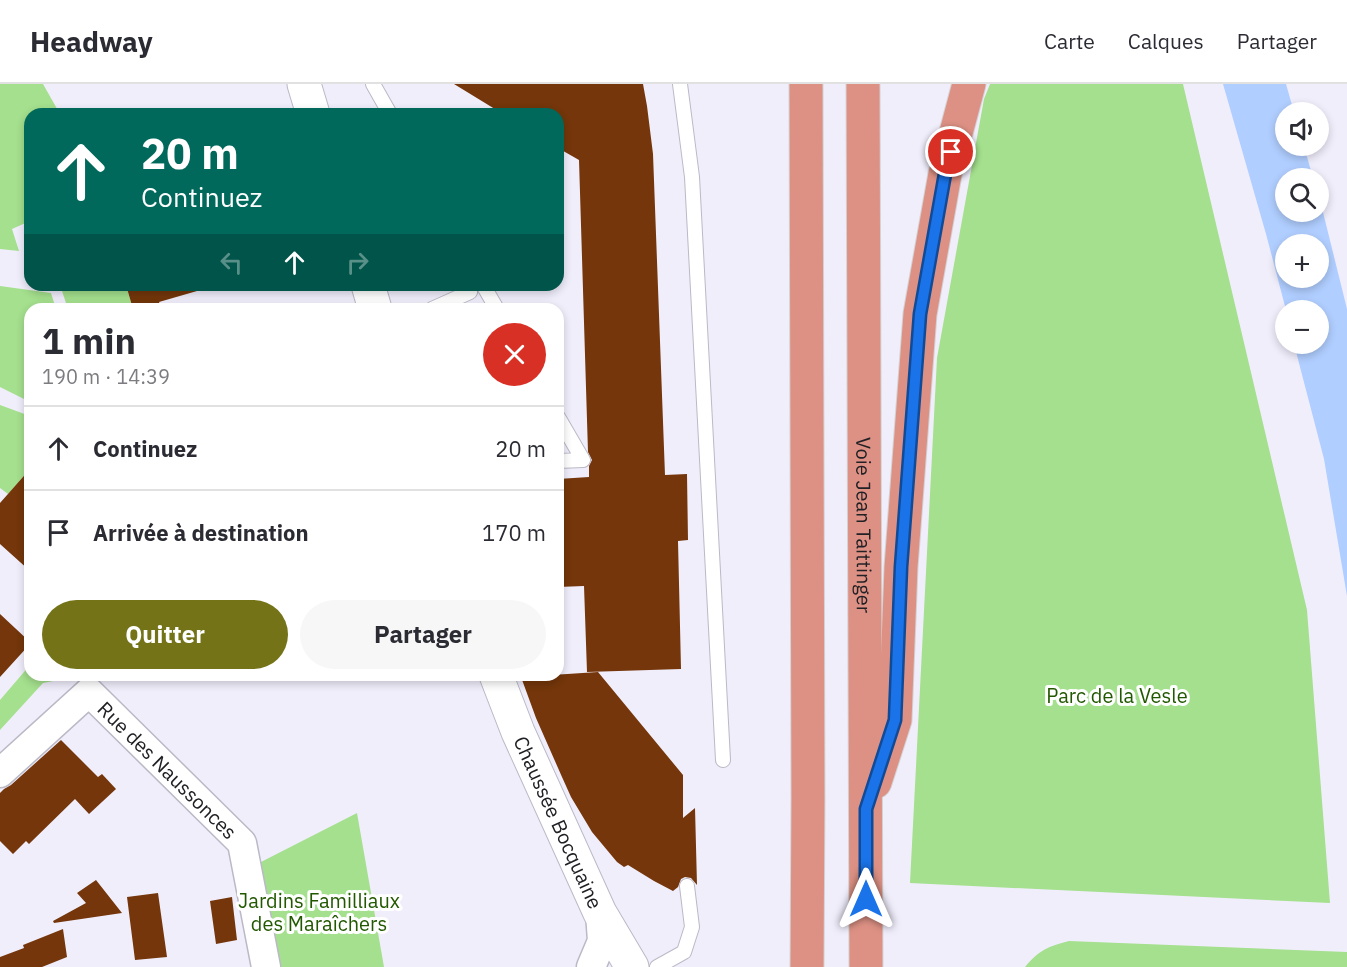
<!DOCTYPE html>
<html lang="fr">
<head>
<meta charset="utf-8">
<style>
	:root { --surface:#fff; --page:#f7f7f7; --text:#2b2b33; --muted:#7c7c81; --line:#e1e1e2; --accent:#747318 }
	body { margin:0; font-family:"IBM Plex Sans",sans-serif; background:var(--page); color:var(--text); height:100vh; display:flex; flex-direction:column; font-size:22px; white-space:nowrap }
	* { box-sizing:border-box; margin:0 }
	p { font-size:20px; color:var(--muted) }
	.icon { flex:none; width:33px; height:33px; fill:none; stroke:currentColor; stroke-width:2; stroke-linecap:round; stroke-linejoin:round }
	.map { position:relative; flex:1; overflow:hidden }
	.drawer { position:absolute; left:24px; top:219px; width:540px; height:378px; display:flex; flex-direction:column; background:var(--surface); border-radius:18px; box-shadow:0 3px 9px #0003 }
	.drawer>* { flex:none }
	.top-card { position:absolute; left:24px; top:24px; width:540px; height:183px; border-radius:18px; box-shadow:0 3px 9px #0003; background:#00695c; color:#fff; overflow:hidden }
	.fabs { position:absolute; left:1275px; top:18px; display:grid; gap:12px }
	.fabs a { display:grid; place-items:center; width:54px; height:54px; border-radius:50%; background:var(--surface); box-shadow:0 3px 9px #0003; font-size:30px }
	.pin { position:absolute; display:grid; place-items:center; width:51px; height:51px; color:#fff; margin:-26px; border:3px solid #fff; border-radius:50%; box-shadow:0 2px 6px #0007 }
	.me { position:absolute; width:66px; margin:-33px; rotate:0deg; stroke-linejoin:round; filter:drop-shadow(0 0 4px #0008) }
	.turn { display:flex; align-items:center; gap:21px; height:126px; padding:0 18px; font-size:27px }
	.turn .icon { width:78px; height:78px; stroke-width:2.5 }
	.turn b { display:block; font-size:42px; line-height:51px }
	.lanes { display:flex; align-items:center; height:57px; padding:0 18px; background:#0003; justify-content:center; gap:30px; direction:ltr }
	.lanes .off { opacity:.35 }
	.round { display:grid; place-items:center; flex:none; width:63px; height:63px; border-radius:32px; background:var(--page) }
	.overview { display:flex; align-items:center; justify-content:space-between; height:102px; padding:0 18px }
	h1 { font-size:36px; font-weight:800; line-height:45px }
	.button { display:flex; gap:12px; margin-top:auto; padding:12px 18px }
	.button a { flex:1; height:69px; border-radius:36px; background:var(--accent); color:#fff; font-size:24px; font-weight:800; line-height:69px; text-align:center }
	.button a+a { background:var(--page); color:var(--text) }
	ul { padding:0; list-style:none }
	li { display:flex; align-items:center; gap:18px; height:84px; padding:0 18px; border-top:2px solid var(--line) }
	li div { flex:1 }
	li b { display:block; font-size:22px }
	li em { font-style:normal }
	header { display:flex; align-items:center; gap:36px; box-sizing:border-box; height:84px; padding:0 30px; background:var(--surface); border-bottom:2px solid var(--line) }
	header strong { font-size:28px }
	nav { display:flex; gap:33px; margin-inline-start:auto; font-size:21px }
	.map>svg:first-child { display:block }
	.green { fill:#a4e08d }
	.water { fill:#b0ceff; fill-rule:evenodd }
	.building { fill:#74360a }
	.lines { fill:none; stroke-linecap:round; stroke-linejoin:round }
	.service-casing { stroke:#bbb9c6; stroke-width:16 }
	.minor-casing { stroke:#bbb9c6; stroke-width:31 }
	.secondary-casing { stroke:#bbb9c6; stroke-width:35 }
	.motorway-casing { stroke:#d3d2d3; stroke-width:35 }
	.service { stroke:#fff; stroke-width:14 }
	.minor { stroke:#fff; stroke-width:28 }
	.secondary { stroke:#fff; stroke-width:33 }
	.motorway { stroke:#dd9184; stroke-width:33 }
	.route-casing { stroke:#114b97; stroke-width:15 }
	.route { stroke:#1a73e8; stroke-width:10 }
	.labels { text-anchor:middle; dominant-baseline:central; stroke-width:6; stroke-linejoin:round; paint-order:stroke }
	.street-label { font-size:20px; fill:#212025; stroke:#fff }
	.park-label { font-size:20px; fill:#225900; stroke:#fff }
</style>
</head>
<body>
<header>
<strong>Headway</strong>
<nav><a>Carte</a><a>Calques</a><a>Partager</a></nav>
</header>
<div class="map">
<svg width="1347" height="883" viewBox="0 0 1347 883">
	<rect width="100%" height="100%" fill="#f1eefc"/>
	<path class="green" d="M 0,0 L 43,0 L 60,30 L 30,30 L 30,137 L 12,145 L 19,167 L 0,165 Z
		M 990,0 L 1183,0 L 1307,526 L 1330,819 L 910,799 L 937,274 L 984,15 Z
		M 60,201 L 126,201 L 133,225 L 68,225 Z
		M 0,202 L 51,209 L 56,225 L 30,225 L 30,318 L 0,303 Z
		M 0,321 L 30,332 L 30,395 L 25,391 L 8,410 L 0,404 Z
		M 30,581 L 30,591 L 84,591 L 43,599 L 0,646 L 0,616 Z
		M 357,729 L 384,883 L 271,883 L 259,779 Z
		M 1069,857 L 1347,868 L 1347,883 L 1025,883 C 1040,865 1048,863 1069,857 Z"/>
	<path class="water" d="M 1223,0 L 1286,0 L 1294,28 L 1286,28 L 1286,62 L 1304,62 L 1313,94 L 1286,94 L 1286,128 L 1318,128 L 1319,112 L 1347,225 L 1347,512 L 1324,375 L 1294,260 L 1318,260 L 1318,226 L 1286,226 L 1266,150 ZM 1286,160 L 1318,160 L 1318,194 L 1286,194 Z"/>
	<path class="building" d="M 454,0 L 643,0 L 647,22 L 653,70 L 665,391 L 687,390 L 688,456 L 678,457 L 681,585 L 587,588 L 584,502 L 558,503 L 558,395 L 589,393 L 589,382 L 592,376 L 588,368 L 579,76 L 558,64 L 558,30 L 503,30 Z
		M 126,201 L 196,201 L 197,207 L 159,218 L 162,225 L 133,225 Z
		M 30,385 L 30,487 L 0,460 L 0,419 Z
		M 0,530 L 30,558 L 30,560 L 0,593 Z
		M 598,588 L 683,691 L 683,734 L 695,724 L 697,801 L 691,794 L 685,793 L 681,795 L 678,803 L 673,807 L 654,797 L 628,781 L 624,783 L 617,778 L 592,748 L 571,713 L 562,693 L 536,634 L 521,593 Z
		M 61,656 L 98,693 L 102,690 L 116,705 L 89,730 L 75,715 L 29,760 L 26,757 L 13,770 L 0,757 L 0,709 L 4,705 L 11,701 Z
		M 96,796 L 122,829 L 54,839 L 53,837 L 86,819 L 77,809 Z
		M 158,809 L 167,873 L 135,876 L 127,813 Z
		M 232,813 L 237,856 L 216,860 L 210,817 Z
		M 63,845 L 67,873 L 42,883 L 0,883 L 0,873 L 24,864 L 23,861 Z"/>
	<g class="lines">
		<g class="service-casing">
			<path id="service" d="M 373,0 L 390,30
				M 680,0 L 692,93 L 723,676
				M 483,201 L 497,225
				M 432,225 L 470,208 L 466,201
				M 558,333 L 583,376 L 558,377
				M 657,883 L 684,868 L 692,843 L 687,802"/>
		</g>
		<g class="minor-casing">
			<g id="minor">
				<path id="s1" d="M 0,689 L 89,608 L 242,759 L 266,883"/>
				<path d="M 591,883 L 602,857 L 600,829"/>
			</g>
		</g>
		<g class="secondary-casing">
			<g id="secondary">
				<path d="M 304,0 L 313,30"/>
				<path d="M 368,201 L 375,225"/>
				<path id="s2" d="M 496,591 L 518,648 L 600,829 L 632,883"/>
			</g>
		</g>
		<g class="motorway-casing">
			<g id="motorway">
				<path d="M 806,0 L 808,714 L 807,883"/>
				<path id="s3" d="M 863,0 L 866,883"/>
				<path d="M 875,698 L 895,636 L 901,483 L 920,230 L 945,90 L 969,0"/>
			</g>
		</g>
		<use href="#service" class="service"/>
		<use href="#minor" class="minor"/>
		<use href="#secondary" class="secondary"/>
		<use href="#motorway" class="motorway"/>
	</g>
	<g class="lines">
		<g class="route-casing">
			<path id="route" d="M 866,815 L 866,725 L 895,636 L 901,483 L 920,230 L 945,90 L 951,68"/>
		</g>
		<use href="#route" class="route"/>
	</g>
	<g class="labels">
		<g class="street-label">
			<text stroke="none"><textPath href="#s3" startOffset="441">Voie Jean Taittinger</textPath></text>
			<text stroke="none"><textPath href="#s1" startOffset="231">Rue des Naussonces</textPath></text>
			<text stroke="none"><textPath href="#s2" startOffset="160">Chaussée Bocquaine</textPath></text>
		</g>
		<g class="park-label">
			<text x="1117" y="611">Parc de la Vesle</text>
			<text x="319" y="816">Jardins Familliaux<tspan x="319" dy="23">des Maraîchers</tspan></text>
		</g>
	</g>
</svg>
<div class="fabs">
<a><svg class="icon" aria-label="sound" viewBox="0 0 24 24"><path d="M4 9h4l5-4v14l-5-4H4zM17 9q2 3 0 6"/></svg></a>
<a><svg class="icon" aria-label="search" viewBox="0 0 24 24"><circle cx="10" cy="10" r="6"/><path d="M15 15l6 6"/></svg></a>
<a>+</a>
<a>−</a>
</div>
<div class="pin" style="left:951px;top:68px;background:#d93025"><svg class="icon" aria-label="arrive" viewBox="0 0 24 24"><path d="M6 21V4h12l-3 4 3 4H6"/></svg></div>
<svg class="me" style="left:866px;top:815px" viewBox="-20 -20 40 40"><path d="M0-17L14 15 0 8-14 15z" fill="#1a73e8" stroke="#fff" stroke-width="4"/></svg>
<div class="top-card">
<div class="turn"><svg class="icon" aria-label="ahead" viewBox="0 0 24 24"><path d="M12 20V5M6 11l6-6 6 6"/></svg><div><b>20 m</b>Continuez</div></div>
<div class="lanes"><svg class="icon off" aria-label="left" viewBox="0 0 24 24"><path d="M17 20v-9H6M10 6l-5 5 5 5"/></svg><svg class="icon" aria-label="ahead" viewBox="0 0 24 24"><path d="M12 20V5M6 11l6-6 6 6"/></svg><svg class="icon off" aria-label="right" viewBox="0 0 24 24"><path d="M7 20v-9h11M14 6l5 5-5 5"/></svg></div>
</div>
<section class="drawer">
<div class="overview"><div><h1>1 min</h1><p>190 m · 14:39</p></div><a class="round" style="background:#d93025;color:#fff"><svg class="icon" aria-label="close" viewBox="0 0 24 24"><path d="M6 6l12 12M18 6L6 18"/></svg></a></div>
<ul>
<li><svg class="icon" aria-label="ahead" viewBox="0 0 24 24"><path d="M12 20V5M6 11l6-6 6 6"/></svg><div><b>Continuez</b></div><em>20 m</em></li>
<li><svg class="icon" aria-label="arrive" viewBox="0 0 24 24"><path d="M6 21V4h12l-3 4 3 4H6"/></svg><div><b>Arrivée à destination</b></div><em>170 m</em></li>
</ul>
<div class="button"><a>Quitter</a><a>Partager</a></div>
</section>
</div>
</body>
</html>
